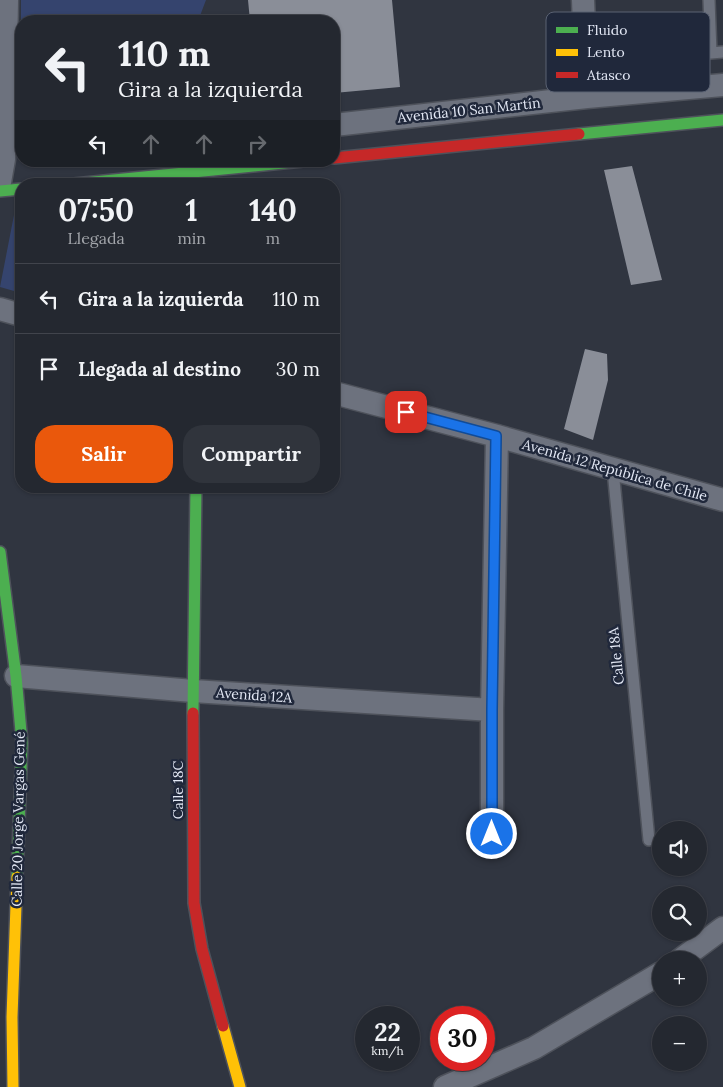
<!DOCTYPE html>
<html lang="es">
<head>
<meta charset="utf-8">
<style>
	:root { --surface:#242830; --page:#30343c; --text:#f1f3f6; --muted:#a3a6ab; --line:#41444c; --accent:#ea580c }
	body { margin:0; font-family:Lora,serif; background:var(--page); color:var(--text); height:100vh; display:flex; flex-direction:column; font-size:19px; white-space:nowrap }
	* { box-sizing:border-box; margin:0 }
	p { font-size:16px; color:var(--muted) }
	.icon { flex:none; width:28px; height:28px; fill:none; stroke:currentColor; stroke-width:2; stroke-linecap:round; stroke-linejoin:round }
	.map { position:relative; flex:1; overflow:hidden }
	.details { position:absolute; left:15px; top:178px; width:325px; height:315px; display:flex; flex-direction:column; background:var(--surface); border-radius:20px; box-shadow:0 1px 4px #0004,0 0 0 1px var(--line) }
	.details>* { flex:none }
	.hud { position:absolute; left:15px; top:15px; width:325px; height:152px; border-radius:20px; box-shadow:0 1px 4px #0004,0 0 0 1px var(--line); background:#242830; color:var(--text); overflow:hidden }
	.fabs { position:absolute; left:652px; top:821px; display:grid; gap:10px }
	.fabs a { display:grid; place-items:center; width:55px; height:55px; border-radius:50%; background:var(--surface); box-shadow:0 1px 4px #0004,0 0 0 1px var(--line); font-size:25px }
	.speed { position:absolute; left:355px; top:1006px; display:flex; gap:10px; font-size:25px; font-weight:700; text-align:center }
	.speed>* { display:grid; place-content:center; width:65px; height:65px; border-radius:50%; background:var(--surface); box-shadow:0 1px 4px #0004,0 0 0 1px var(--line); line-height:1 }
	.speed small { font-size:12px; font-weight:400 }
	.speed .limit { border:8px solid #d22; background:#fff; color:#111 }
	.pin { position:absolute; display:grid; place-items:center; width:42px; height:42px; color:#fff; margin:-21px; border-radius:10px; box-shadow:0 2px 8px #0006 }
	.me { position:absolute; width:55px; margin:-28px; rotate:0deg; stroke-linejoin:round; filter:drop-shadow(0 0 4px #0008) }
	.turn { display:flex; align-items:center; gap:18px; height:105px; padding:0 20px; font-size:22px }
	.turn .icon { width:65px; height:65px; stroke-width:2.5 }
	.turn b { display:block; font-size:35px; line-height:42px }
	.lanes { display:flex; align-items:center; height:48px; padding:0 20px; background:#0003; justify-content:center; gap:25px; direction:ltr }
	.lanes .off { opacity:.35 }
	.eta { display:flex; justify-content:space-evenly; align-items:center; height:85px; text-align:center }
	.eta b { font-size:30px; font-weight:700; line-height:35px }
	.action { display:flex; gap:10px; margin-top:auto; padding:10px 20px }
	.action a { flex:1; height:58px; border-radius:20px; background:var(--accent); color:#fff; font-size:20px; font-weight:700; line-height:58px; text-align:center }
	.action a+a { background:var(--page); color:var(--text) }
	ul { padding:0; list-style:none }
	li { display:flex; align-items:center; gap:15px; height:70px; padding:0 20px; border-top:1px solid var(--line) }
	li div { flex:1 }
	li b { display:block; font-size:19px }
	li em { font-style:normal }
	.map>svg:first-child { display:block }
	.green { fill:#35446e }
	.building { fill:#8a8e98 }
	.lines { fill:none; stroke-linecap:round; stroke-linejoin:round }
	.lane-casing { stroke:#4e525b; stroke-width:14 }
	.street-casing { stroke:#4e525b; stroke-width:25 }
	.fast-casing { stroke:#4e525b; stroke-width:14 }
	.slow-casing { stroke:#4e525b; stroke-width:14 }
	.jam-casing { stroke:#4e525b; stroke-width:14 }
	.lane { stroke:#6d727e; stroke-width:11 }
	.street { stroke:#6d727e; stroke-width:22 }
	.fast { stroke:#4caf50; stroke-width:11 }
	.slow { stroke:#ffc107; stroke-width:11 }
	.jam { stroke:#c62828; stroke-width:11 }
	.route-casing { stroke:#114b97; stroke-width:12 }
	.route { stroke:#1a73e8; stroke-width:9 }
	.labels { text-anchor:middle; dominant-baseline:central; stroke-width:5; stroke-linejoin:round; paint-order:stroke }
	.street-label { font-size:14px; fill:#e3e8f5; stroke:#20283b }
	.key { fill:#20283b; stroke:#5a6273; stroke-width:1 }
	.key-label { font-size:14px; fill:#e3e8f5 }
</style>
</head>
<body>
<div class="map">
<svg width="723" height="1087" viewBox="0 0 723 1087">
	<rect width="100%" height="100%" fill="#303540"/>
	<path class="green" d="M 21,0 L 206,0 L 198,21 L 21,21 Z
		M 14,215 L 21,215 L 21,293 L 0,287 Z"/>
	<path class="building" d="M 248,0 L 392,0 L 400,87 L 334,93 L 334,21 L 250,21 Z
		M 632,166 L 662,280 L 631,285 L 604,170 Z
		M 585,349 L 607,354 L 608,380 L 593,440 L 564,429 Z"/>
	<g class="lines">
		<g class="lane-casing">
			<path id="lane" d="M 709,0 L 711,53 L 723,52
				M 613,470 L 649,840"/>
		</g>
		<g class="street-casing">
			<path id="street" d="M 583,0 L 587,97
				M 334,125 L 587,97 L 723,85
				M 0,182 L 4,159 L 7,0
				M 0,309 L 21,315
				M 334,393 L 497,436 L 723,500
				M 16,676 L 193,691 L 492,710
				M 492,834 L 492,710 L 497,436
				M 680,960 L 723,928
				M 445,1087 L 534,1048 L 661,973"/>
		</g>
		<g class="fast-casing">
			<path id="fast" d="M 579,134 L 723,120
				M 74,184 L 303,161
				M 0,191 L 21,189
				M 0,552 L 16,676 L 22,743 L 17,877
				M 193,713 L 196,486"/>
		</g>
		<g class="slow-casing">
			<path id="slow" d="M 223,1026 L 240,1087
				M 13,1087 L 12,1017 L 17,877"/>
		</g>
		<g class="jam-casing">
			<path id="jam" d="M 334,158 L 579,134
				M 193,713 L 194,903 L 202,949 L 223,1026"/>
		</g>
		<use href="#lane" class="lane"/>
		<use href="#street" class="street"/>
		<use href="#fast" class="fast"/>
		<use href="#slow" class="slow"/>
		<use href="#jam" class="jam"/>
	</g>
	<g class="lines">
		<g class="route-casing">
			<path id="route" d="M 406,412 L 496,436 L 492,710 L 492,834"/>
		</g>
		<use href="#route" class="route"/>
	</g>
	<g class="labels">
		<g class="street-label">
			<text transform="translate(469 110) rotate(-6)">Avenida 10 San Martín</text>
			<text transform="translate(615 470) rotate(16)">Avenida 12 República de Chile</text>
			<text transform="translate(616 656) rotate(-96)">Calle 18A</text>
			<text transform="translate(254 695) rotate(4)">Avenida 12A</text>
			<text transform="translate(178 790) rotate(-90)">Calle 18C</text>
			<text transform="translate(18 819) rotate(-89)">Calle 20 Jorge Vargas Gené</text>
		</g>
	</g>
	<rect x="546" y="12" width="164" height="80" rx="8" class="key"/>
	<rect x="556" y="27" width="22" height="6" fill="#4caf50"/>
	<rect x="556" y="49" width="22" height="7" fill="#ffc107"/>
	<rect x="556" y="72" width="22" height="6" fill="#c62828"/>
	<g class="key-label">
		<text x="587" y="35">Fluido</text>
		<text x="587" y="57">Lento</text>
		<text x="587" y="80">Atasco</text>
	</g>
</svg>
<div class="fabs">
<a><svg class="icon" aria-label="sound" viewBox="0 0 24 24"><path d="M4 9h4l5-4v14l-5-4H4zM17 9q2 3 0 6"/></svg></a>
<a><svg class="icon" aria-label="search" viewBox="0 0 24 24"><circle cx="10" cy="10" r="6"/><path d="M15 15l6 6"/></svg></a>
<a>+</a>
<a>−</a>
</div>
<div class="speed"><div>22<small>km/h</small></div><div class="limit">30</div></div>
<div class="pin" style="left:406px;top:412px;background:#d93025"><svg class="icon" aria-label="arrive" viewBox="0 0 24 24"><path d="M6 21V4h12l-3 4 3 4H6"/></svg></div>
<svg class="me" style="left:492px;top:834px" viewBox="-20 -20 40 40"><circle r="17" fill="#1a73e8" stroke="#fff" stroke-width="3"/><path d="M0-11L8 9 0 5-8 9z" fill="#fff"/></svg>
<div class="hud">
<div class="turn"><svg class="icon" aria-label="left" viewBox="0 0 24 24"><path d="M17 20v-9H6M10 6l-5 5 5 5"/></svg><div><b>110 m</b>Gira a la izquierda</div></div>
<div class="lanes"><svg class="icon" aria-label="left" viewBox="0 0 24 24"><path d="M17 20v-9H6M10 6l-5 5 5 5"/></svg><svg class="icon off" aria-label="ahead" viewBox="0 0 24 24"><path d="M12 20V5M6 11l6-6 6 6"/></svg><svg class="icon off" aria-label="ahead" viewBox="0 0 24 24"><path d="M12 20V5M6 11l6-6 6 6"/></svg><svg class="icon off" aria-label="right" viewBox="0 0 24 24"><path d="M7 20v-9h11M14 6l5 5-5 5"/></svg></div>
</div>
<section class="details">
<div class="eta">
<div><b>07:50</b><p>Llegada</p></div>
<div><b>1</b><p>min</p></div>
<div><b>140</b><p>m</p></div>
</div>
<ul>
<li><svg class="icon" aria-label="left" viewBox="0 0 24 24"><path d="M17 20v-9H6M10 6l-5 5 5 5"/></svg><div><b>Gira a la izquierda</b></div><em>110 m</em></li>
<li><svg class="icon" aria-label="arrive" viewBox="0 0 24 24"><path d="M6 21V4h12l-3 4 3 4H6"/></svg><div><b>Llegada al destino</b></div><em>30 m</em></li>
</ul>
<div class="action"><a>Salir</a><a>Compartir</a></div>
</section>
</div>
</body>
</html>
